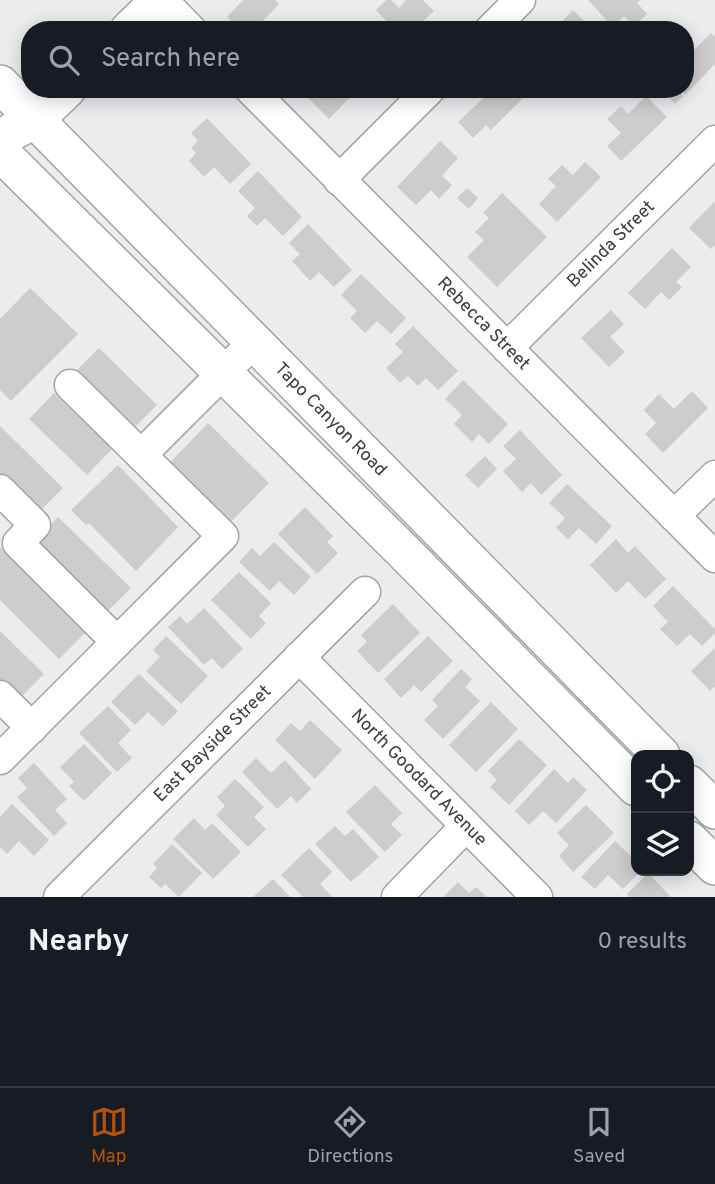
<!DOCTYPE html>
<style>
:root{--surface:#171b24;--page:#20242c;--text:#f1f3f6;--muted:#9ea1a6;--line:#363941;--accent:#b45309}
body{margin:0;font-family:Overpass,sans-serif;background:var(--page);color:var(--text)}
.controls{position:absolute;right:21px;bottom:21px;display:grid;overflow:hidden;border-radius:14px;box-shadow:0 4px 18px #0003}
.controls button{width:63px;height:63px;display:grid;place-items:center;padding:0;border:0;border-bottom:2px solid var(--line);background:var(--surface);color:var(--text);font:35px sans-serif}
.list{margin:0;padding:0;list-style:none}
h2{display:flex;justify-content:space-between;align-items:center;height:91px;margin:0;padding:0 28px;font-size:30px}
h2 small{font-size:23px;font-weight:400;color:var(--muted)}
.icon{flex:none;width:38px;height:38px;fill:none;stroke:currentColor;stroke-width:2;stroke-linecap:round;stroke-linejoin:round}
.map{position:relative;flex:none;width:715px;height:897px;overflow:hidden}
.search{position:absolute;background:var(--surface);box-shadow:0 4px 18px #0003;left:21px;right:21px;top:21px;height:77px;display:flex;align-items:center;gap:18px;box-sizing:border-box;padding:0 24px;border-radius:28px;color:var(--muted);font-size:26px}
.sheet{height:189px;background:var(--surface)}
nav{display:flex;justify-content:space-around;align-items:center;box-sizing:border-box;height:98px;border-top:2px solid var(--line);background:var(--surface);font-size:19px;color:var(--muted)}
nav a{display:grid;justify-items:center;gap:4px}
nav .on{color:var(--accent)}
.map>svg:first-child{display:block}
.building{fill:#cecccd}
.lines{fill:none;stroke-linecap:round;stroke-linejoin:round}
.minor-casing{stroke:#a2a4a6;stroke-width:33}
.major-casing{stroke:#a2a4a6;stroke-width:40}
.minor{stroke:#fff;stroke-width:30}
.major{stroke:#fff;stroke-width:37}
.labels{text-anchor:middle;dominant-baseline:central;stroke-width:7;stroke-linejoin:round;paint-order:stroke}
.street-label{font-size:18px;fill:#3a3b3c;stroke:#f8f9fb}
</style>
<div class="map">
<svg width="715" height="897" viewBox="0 0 715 897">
<rect width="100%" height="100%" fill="#eaecee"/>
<path class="building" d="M243,0h32l4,4 -25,26h-13l-14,-13z
M386,0h5l8,8 7,-8h17l11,11 -20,19h-37l9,-9 -10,-11z
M588,0h52l-3,3 10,11 -13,12 -10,-10 -11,11z
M573,10l20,20h-39z
M711,33l4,4v27l-30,31 -5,-6h5v-45l8,7z
M303,89h55l-29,30 -28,-28z
M493,89h20l9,10 -31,31 -5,-5 -13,13 -15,-16z
M661,89h16l6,7 -8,8z
M646,96l21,21 -46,44 -14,-15 14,-13 -14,-14 14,-13 7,8z
M207,118l44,46 -21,20 -16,-17 -10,10 -15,-16 7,-8 -5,-5 7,-7 -7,-8z
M440,141l18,17 -16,18 10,9 -13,14 -8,-9 -15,15 -19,-18z
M585,162l16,15 -44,45 -18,-18 17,-18 -8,-7 14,-14 11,10z
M258,171l44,46 -19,19 -18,-18 -8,8 -10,-10 8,-8 -17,-17z
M467,188l11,10 -9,11 -12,-11z
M502,193l45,44 -50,50 -30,-30 17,-17 -9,-8 14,-14 -6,-5z
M715,201v44l-4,4 -22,-21z
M308,224l44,46 -18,17 -15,-15 -9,9 -18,-20 8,-7 -11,-11z
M672,248l19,19 -15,15 6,5 -13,13 -8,-8 -16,17 -17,-16z
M361,274l45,44 -15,16 -14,-13 -12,12 -15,-15 7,-7 -16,-16z
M30,288l48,46 -67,67 -11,-11v-71z
M611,310l13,14 -14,13 15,15 -16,15 -28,-29z
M413,326l45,45 -20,19 -12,-12 -8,8 -10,-10 -8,7 -14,-15 17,-16 -8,-8z
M99,348l58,57 -29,29 -57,-58z
M463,380l45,44 -19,20 -10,-10 -7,8 -18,-18 8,-9 -17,-16z
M692,391l16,17 -45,45 -18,-19 11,-11 -12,-13 15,-16 15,15z
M54,393l58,56 -25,26 -58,-56z
M208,423l61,60 -45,46 -61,-59z
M0,426l63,62 -26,26 -37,-37z
M520,430l42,45 -21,20 -10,-12 -9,9 -19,-21 13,-12 -13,-13z
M485,456l12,13 -19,19 -13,-13z
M118,465l60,62 -42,44 -47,-48 -3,2 -15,-15z
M567,484l45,42 -16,18 -17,-16 -11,11 -12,-11 9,-10 -16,-15z
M305,507l28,29 -6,6 11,11 -21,21 -39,-40z
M58,517l73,71 -28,28 -72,-71z
M616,539l12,14 7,-7 31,33 -21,20 -17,-18 -12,12 -26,-28z
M274,542l37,35 -17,18 -15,-14 -9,10 -31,-29 13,-14 8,8z
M0,547l85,86 -26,26 -59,-59z
M239,572l32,31 -12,13 7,7 -15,16 -40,-39z
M673,586l42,43v4l-13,13 -12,-12 -13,12 -17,-17 8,-7 -15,-16z
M393,604l27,29 -42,40 -21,-22 10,-9 -6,-7z
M204,608l39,41 -21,20 -10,-11 -8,7 -36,-38 12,-11 7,8z
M0,631l44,43 -28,28 -16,-16z
M166,636l42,40 -27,28 -35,-33 14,-14 -7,-7z
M428,636l25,25 -32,31 -7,-7 -13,13 -17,-19z
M715,648v38l-5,5 -19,-20z
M461,669l11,10 -7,8 15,14 -37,38 -19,-19 14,-14 -6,-6z
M139,674l39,37 -15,15 -15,-14 -13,13 -24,-23z
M491,702l27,27 -42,43 -27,-27z
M108,706l23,24 -13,13 14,15 -15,14 -38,-39z
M310,720l32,30 -27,29 -40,-39 16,-17 9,8z
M519,739l28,26 -38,40 -19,-18 7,-7 -9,-9z
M84,744l28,29 -28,28 -15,-15 5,-4 -14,-15z
M256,758l15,15 14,-13 26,29 -14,14 -6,-7 -14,13 -35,-37z
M34,763l33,36 -12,11 12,13 -13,13 -37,-39 10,-9 -9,-10z
M554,769l14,14 5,-6 14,13 -31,33 -13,-12 -14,14 -14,-14z
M235,779l29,28 -10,10 12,12 -18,18 -32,-32 9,-9 -8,-9z
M375,785l27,28 -11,11 11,11 -17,17 -39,-40z
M12,804l37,36 -15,16 -15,-15 -12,13 -7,-7v-30z
M586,805l28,28 -41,39 -14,-16 10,-11 -12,-12z
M194,818l11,12 7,-7 29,29 -28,27 -40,-40z
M335,826l10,10 8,-7 26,28 -28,25 -36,-38z
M615,841l21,20v10h5l-18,18 -15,-14 -13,14 -14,-12z
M172,844l30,29 -23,24 -14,-13 -4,4 -12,-11 8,-9 -4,-4z
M309,848l23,24 -12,12 12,13h-29l-22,-22z
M648,873l23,24h-41l-3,-3z
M273,879l17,18h-37z
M458,882l11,11 7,-6 11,10h-44z"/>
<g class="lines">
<g class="minor-casing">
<g id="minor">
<path d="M162,0l29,30"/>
<path d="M490,30l30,-30"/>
<path id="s1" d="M250,89l465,468"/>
<path d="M339,180l91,-91"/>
<path id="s2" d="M507,348l208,-207"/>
<path d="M141,455l113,-113"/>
<path d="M0,490l35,35 -17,18 99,99"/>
<path d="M674,516l41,-40"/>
<path id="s3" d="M299,657l238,240"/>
<path d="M0,696l32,32"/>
<path d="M0,759l223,-223 -153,-151"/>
<path id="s4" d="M59,897l306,-305"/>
<path d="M397,897l69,-71"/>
</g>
</g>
<g class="major-casing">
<g id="major">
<path d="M129,30l31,-30"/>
<path id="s5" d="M0,84l661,671"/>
<path d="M13,131l23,-12 31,-30"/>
<path d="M0,152l403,399 233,236"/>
<path d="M689,784l26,26"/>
<path d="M689,840l26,26"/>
</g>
</g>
<use href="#minor" class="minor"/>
<use href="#major" class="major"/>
</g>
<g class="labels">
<g class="street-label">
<text stroke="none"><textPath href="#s2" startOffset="147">Belinda Street</textPath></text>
<text stroke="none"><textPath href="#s1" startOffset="331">Rebecca Street</textPath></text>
<text stroke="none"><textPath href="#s5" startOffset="471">Tapo Canyon Road</textPath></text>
<text stroke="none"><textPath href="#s4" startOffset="217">East Bayside Street</textPath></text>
<text stroke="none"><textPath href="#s3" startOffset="170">North Goodard Avenue</textPath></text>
</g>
</g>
</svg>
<div class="controls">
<button><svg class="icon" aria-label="locate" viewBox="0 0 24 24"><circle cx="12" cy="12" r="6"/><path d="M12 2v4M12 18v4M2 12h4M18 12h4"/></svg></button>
<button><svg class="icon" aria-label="layers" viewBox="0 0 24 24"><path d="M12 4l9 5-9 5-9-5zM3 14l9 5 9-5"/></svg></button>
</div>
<div class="search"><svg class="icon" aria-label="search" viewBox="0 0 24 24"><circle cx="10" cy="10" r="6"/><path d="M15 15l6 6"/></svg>Search here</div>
</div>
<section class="sheet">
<h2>Nearby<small>0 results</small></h2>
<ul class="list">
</ul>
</section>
<nav>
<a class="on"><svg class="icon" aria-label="map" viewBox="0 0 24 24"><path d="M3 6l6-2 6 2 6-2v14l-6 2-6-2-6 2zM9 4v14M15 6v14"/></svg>Map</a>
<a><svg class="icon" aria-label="directions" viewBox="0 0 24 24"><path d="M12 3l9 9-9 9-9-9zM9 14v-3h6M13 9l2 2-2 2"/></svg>Directions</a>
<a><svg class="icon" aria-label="saved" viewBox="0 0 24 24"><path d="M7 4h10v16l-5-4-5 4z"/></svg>Saved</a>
</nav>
